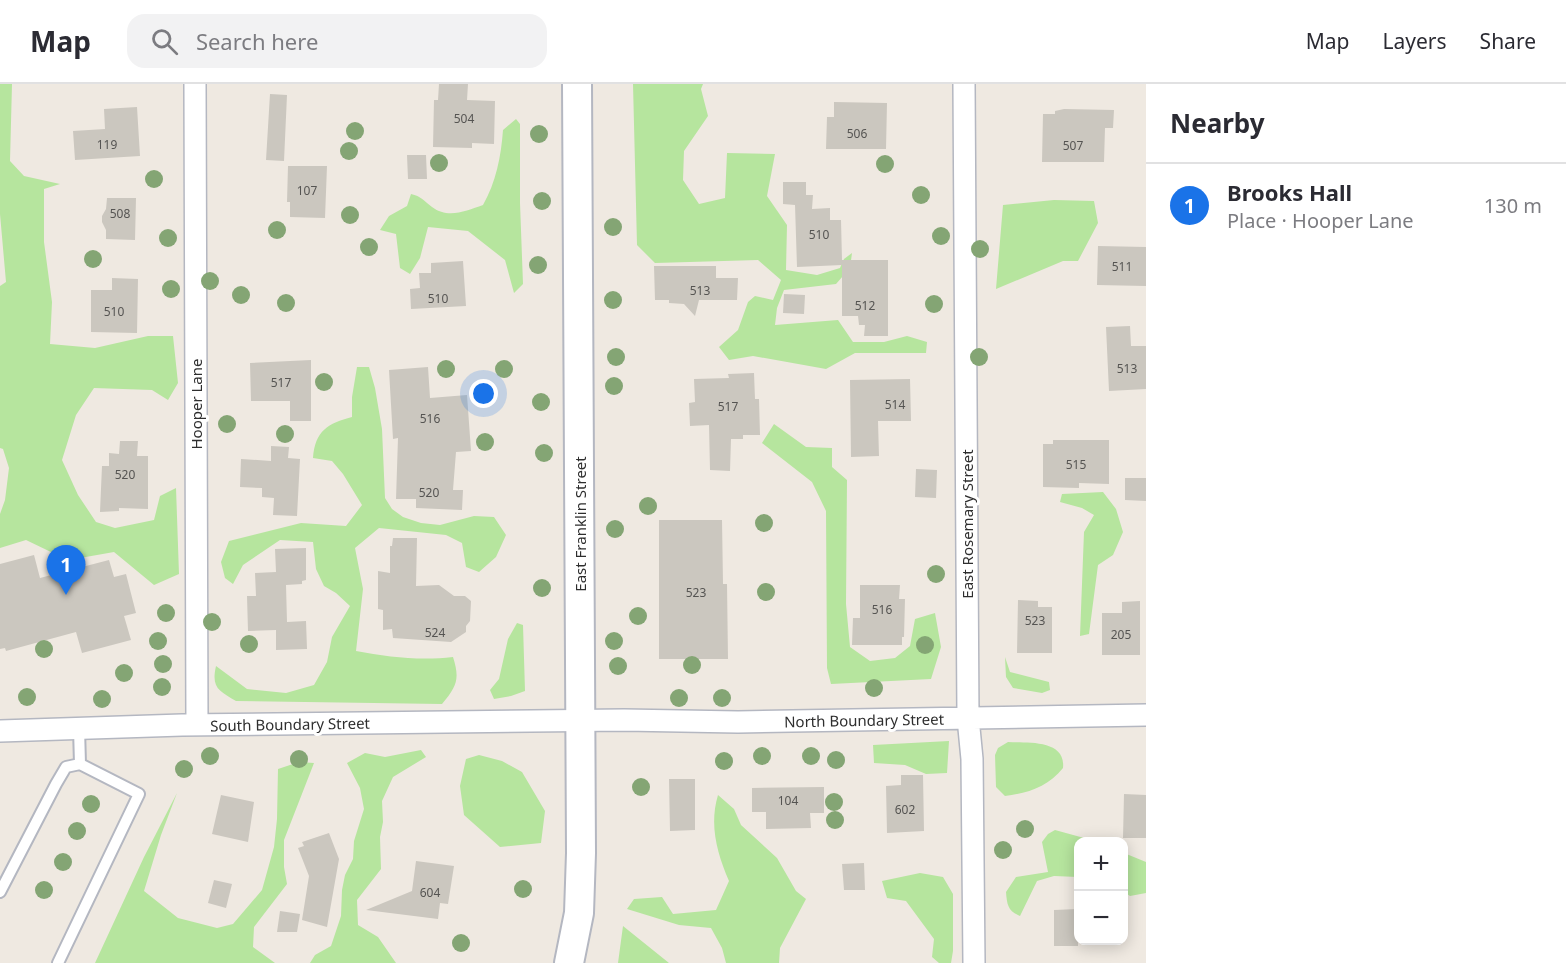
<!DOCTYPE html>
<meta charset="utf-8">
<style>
:root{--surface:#fff;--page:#f2f2f3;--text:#2b2b33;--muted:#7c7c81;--line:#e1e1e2;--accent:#1a73e8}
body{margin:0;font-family:"Noto Sans",sans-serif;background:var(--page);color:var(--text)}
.controls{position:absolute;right:18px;bottom:18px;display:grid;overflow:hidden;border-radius:12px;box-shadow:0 3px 15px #0003}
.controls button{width:54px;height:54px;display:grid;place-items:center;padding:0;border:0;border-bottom:2px solid var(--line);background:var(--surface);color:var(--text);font:30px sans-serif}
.you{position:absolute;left:484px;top:310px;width:21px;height:21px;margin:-15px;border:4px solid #fff;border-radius:50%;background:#1a73e8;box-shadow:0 0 0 9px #1a73e833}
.badge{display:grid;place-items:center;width:39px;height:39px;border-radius:50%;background:var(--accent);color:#fff;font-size:20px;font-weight:700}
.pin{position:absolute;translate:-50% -50px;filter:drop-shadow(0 2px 3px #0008)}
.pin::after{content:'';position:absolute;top:32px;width:21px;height:18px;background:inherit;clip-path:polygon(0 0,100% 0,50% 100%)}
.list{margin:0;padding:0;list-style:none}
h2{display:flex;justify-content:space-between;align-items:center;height:78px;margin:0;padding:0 24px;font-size:26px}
h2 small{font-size:20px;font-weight:400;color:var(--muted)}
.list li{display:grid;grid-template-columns:39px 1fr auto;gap:18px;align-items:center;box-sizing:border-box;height:84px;padding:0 24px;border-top:2px solid var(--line)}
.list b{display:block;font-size:22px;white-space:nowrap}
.list p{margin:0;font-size:20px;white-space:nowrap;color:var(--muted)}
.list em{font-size:20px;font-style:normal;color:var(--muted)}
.icon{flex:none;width:33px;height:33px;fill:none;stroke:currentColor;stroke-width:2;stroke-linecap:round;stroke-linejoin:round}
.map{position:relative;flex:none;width:1146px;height:879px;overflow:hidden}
header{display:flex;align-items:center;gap:36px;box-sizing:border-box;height:84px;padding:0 30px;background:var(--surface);border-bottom:2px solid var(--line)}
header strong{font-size:28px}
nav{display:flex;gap:33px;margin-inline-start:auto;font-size:21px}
.search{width:420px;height:54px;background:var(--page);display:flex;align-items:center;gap:15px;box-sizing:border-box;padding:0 21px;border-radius:18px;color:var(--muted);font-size:22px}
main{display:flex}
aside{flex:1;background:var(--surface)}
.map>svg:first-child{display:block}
.green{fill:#b6e59e}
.building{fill:#cbc7bf}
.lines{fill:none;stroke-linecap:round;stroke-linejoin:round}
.lane-casing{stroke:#b4b7c1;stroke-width:14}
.street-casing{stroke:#b4b7c1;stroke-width:24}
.secondary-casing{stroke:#b4b7c1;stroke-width:32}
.lane{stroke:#fff;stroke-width:10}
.street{stroke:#fff;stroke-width:21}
.secondary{stroke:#fff;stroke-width:28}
.tree{fill:#84a574}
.labels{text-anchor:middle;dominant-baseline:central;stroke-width:6;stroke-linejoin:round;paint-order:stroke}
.number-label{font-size:12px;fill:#555452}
.street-label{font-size:15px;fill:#2e2e2e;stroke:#fff}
</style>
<header>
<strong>Map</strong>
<div class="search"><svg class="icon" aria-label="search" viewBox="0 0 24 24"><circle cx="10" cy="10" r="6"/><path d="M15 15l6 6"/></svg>Search here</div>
<nav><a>Map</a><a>Layers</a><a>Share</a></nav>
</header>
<main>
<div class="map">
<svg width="1146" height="879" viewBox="0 0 1146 879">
<rect width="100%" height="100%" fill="#efe9e1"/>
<path class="green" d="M0,0h12l-2,77 14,15 36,8 -16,5v53l8,60 -2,42 45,4 53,-12h25l5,47 -10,17 -16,-10 -58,-2 -18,27 -14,45 16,35 18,27 19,6 39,-8 6,-24 16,-8 3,86 -25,11 -40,-33 -51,9 -10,-8 -27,-13 -26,8v-34l5,-14 4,-32 -6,-19 -3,-1v-162l6,-4 -6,-68z
M633,0h70l-2,5 7,27 -24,35 -1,29 16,24 26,-6 2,-45 48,1 -8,42 20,29 -1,45 31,5 23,-7 4,-9 8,-6 -2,15 -14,16 -52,6 -7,18 -2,17 63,-5 15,22h31l23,-6 20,6 -1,11h-71l-29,16 -73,-13 -24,4 -10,-13 19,-17 10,-28 7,-6 18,4 8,-20 -23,-20 -103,3 -18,-18z
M516,35l4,5v79l3,81 -9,9 -9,-33 -37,-29 -40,-4 -8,31 -10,16 -10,-6 -4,-34 -16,-4 9,-14 18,-10 4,-12c10,2 13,7 21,13 16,12 34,4 51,-2 13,-23 18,-48 20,-75z
M1054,116l40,1 4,22 -20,38h-15l-67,28 7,-84z
M357,283h12l6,21 7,41 3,69 7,11 11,8 18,6 19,2 34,-9 20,1 12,18 -10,22 -17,15 -13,-5 -4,-24 -16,-8 -67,-7 -24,20 8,41 -7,62c32,6 64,10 97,6 7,22 4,29 -11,47l-206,-3c-17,-10 -25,-13 -20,-35l31,23 39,4 28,-8 13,-23 5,-25 18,-31 -14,-13 -12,-7 -8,-17 -3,-27 -33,-2 -37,25 -10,19 -8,-6 -4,-16 8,-21 72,-18 45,3 16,-21 -19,-31 -11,-13 -19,-3c2,-27 15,-35 39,-41v-20z
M774,340l32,23 26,1v19l15,13 -1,124 4,43 20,14 25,-3 15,-12 5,-27 20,-6 6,34 -10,32 -100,5 -4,-16 -1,-157 -14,-29 -50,-39z
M1103,408l13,17 7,23 -10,23 -15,10 -9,69 -9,2 4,-104 10,-17 -12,-7 -22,-6 2,-8z
M517,539l6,2 2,66 -14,5 -17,3 -4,-9 9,-11 9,-40z
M1005,573l5,15 39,10 1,8 -8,3 -29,-5 -7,-11z
M949,657l-2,32 -21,1 -21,-9 -31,-2 -1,-18z
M1008,658c19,1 58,-3 55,26 -15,19 -35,25 -58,28l-9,-9 -1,-32 3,-7z
M421,666l5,7 -33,20 -11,24 1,21 -3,15 1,32 -24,31 1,25 20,12 18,26h-86l5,-8 16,-9 10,-30 1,-26 3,-15 8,-16 1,-18 10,-32 -4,-21 -13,-25 18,-10 20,4z
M479,671l23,6 20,11 23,39 -4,32 -41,4 -36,-32 -4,-29 6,-27z
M299,678l15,1 -30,77v27l3,17 -33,43 -1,20 22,16h-180l49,-106 33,-64 -16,42 -17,56 34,27 39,10 16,-4 29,-34 12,-43 3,-28 1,-50z
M718,711l16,14 7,16 36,33 19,33 10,8 -26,49 -1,15h-53l-4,-15 -11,-20 -32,-3 -52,-16 7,-10 28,-2 11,17 43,-4 13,-29c-12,-28 -20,-56 -11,-86z
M1055,746l40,11 -17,1v35l-24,-1 -17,5 -17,35c-12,-5 -13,-11 -14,-24l10,-15 32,-5 -6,-30 6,-8z
M1124,769l22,9v31l-16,3 -6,-4z
M920,789l23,4 10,17v57l-2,12h-12l-7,-6 2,-18 -28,-38 -19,-3 -5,-17z
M623,842l46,37h-51z"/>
<path class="building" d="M439,0h29l-1,16 28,1 -1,43 -22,-1v5l-39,-1 1,-47h4z
M270,10l17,1 -3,66 -18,-1z
M834,18l53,1 -1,46h-60l1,-32h7z
M137,23l3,49 -65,4 -2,-29 32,-2 -1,-20z
M1064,25l50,1 -1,18h-8l-1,34h-62l1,-48h12v-3z
M407,71h19l1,24h-19z
M288,82h39l-2,52 -35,-1v-15h-3z
M783,98h23v13h7l-1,14 18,-1v12h11l1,40h46v76h-24l1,-11h-6l-1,-9h-16v-51l-45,2 -2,-62 -12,-1z
M107,114h29l-1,42 -29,-1v-9l-4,-8v-6l4,-7z
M1098,162l48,1v39l-49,-1z
M463,177l3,45 -55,3 -1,-20 10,-1 -1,-15h12v-10z
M654,182h62v12h22l-1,22h-38l-4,16 -11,-12 -15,-1v-3h-14z
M112,194l26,1 -1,54 -46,-1v-42h21z
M784,210l21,1 -1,19 -21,-1z
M1130,242l1,20h15v43l-37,2 -3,-64z
M311,276v61h-21v-20h-39l-1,-38z
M428,283l2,31 37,-3 4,56 -15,1 -3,38h10l-1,20 -46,-2v-9h-20l2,-61 -5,1 -4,-69z
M754,289l1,26h4l1,36h-17v4h-12l-1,32 -20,-1 -1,-45 -19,1 -1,-23 6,-1 -1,-23 35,-1 -1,-4z
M910,295l1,42h-33l1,35 -28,1 -1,-77z
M1053,356h56v44l-30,-1v5l-36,-1v-43h10z
M120,357h18l-1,15h11v53l-29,-1v3l-19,1 2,-46h7v-13l10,1z
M271,362l18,1 -1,11 12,1 -3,57 -24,-1 1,-17 -12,-1v-9l-22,-1 1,-28 30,2z
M916,385l21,1 -1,28 -21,-1z
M1125,394h21v23l-21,-1z
M659,436h63l1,64h4l1,75h-69z
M393,454h24l-1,48 23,-1 15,11h11l6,5 -1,20 -4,5v6l-15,10 -58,-4 -1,-9 -9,1v-20l-5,-1v-38l12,2v-27h2z
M306,464v32l-4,1v3l-16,1 1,37 19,-1 1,28 -31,1v-20l-28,1 -1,-35h9l-1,-23 21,-1 -1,-23z
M34,471l6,23 69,-18 5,17 12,-3 10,39 -12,3 7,24 -49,13 -6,-21 -70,19 -1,-3 -5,1v-85z
M860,501h40l-1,14h6l-1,38h-2v8h-50l1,-27h7z
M1018,516l20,1v6h14v46h-35z
M1140,517v54h-38v-42h20v-11z
M901,691h22l1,56 -37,2 -1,-47 15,-1z
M669,695h26v51l-25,1z
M824,703v26h-14l1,15 -45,1v-17h-14v-24z
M1124,710l22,1v43h-23z
M221,711l33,7 -6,40 -36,-8z
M329,749l10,26 -12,68 -25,-7 7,-44 -11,-28 6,-2 -2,-4z
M416,777l38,5 -6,38 -8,-1 -2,16 -72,-9 46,-19z
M864,779l1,27h-21l-2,-26z
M214,796l18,4 -6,24 -18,-5z
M1078,825v37h-24v-36z
M280,827l20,3 -3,18h-20z"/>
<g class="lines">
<g class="lane-casing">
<path id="lane" d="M0,808l56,-108 10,-17 14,-3
M58,879l81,-169 -59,-30 -1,-36"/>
</g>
<g class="street-casing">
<path id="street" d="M195,0l2,641
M964,0l4,634 4,41 2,204
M0,647l182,-6 442,-5 114,2 408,-7"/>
</g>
<g class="secondary-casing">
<path id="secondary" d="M569,879l10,-50 2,-60 -4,-769"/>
</g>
<use href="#lane" class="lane"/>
<use href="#street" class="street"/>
<use href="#secondary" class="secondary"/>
</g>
<g class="tree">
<circle cx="355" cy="47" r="9"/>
<circle cx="539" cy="50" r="9"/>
<circle cx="349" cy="67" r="9"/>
<circle cx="439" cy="79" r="9"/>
<circle cx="885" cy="80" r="9"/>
<circle cx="154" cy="95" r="9"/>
<circle cx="921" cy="111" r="9"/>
<circle cx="542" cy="117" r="9"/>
<circle cx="350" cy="131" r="9"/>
<circle cx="613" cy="143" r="9"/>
<circle cx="277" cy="146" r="9"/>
<circle cx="941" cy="152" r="9"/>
<circle cx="168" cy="154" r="9"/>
<circle cx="369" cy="163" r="9"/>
<circle cx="980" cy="165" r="9"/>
<circle cx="93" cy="175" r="9"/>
<circle cx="538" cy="181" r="9"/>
<circle cx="210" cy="197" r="9"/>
<circle cx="171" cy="205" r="9"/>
<circle cx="241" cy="211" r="9"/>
<circle cx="613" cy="216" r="9"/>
<circle cx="286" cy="219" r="9"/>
<circle cx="934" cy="220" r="9"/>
<circle cx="616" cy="273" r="9"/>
<circle cx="979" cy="273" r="9"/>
<circle cx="446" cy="285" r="9"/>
<circle cx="504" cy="285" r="9"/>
<circle cx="324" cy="298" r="9"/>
<circle cx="614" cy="302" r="9"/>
<circle cx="541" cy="318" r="9"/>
<circle cx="227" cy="340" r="9"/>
<circle cx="285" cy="350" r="9"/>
<circle cx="485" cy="358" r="9"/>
<circle cx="544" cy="369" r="9"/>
<circle cx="648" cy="422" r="9"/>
<circle cx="764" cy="439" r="9"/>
<circle cx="615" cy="445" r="9"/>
<circle cx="936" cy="490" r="9"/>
<circle cx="542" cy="504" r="9"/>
<circle cx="766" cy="508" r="9"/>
<circle cx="166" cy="529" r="9"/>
<circle cx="638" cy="532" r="9"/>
<circle cx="212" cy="538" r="9"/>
<circle cx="158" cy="557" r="9"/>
<circle cx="614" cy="557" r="9"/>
<circle cx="249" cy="560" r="9"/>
<circle cx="925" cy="561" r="9"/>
<circle cx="44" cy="565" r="9"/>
<circle cx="163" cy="580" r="9"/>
<circle cx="692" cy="581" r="9"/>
<circle cx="618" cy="582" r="9"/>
<circle cx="124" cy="589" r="9"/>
<circle cx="162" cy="603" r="9"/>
<circle cx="874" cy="604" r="9"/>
<circle cx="27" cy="613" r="9"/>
<circle cx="679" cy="614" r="9"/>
<circle cx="722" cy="614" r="9"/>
<circle cx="102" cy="615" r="9"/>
<circle cx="210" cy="672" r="9"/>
<circle cx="762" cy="672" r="9"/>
<circle cx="811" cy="672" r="9"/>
<circle cx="299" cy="675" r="9"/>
<circle cx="836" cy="676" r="9"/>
<circle cx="724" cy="677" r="9"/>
<circle cx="184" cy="685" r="9"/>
<circle cx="641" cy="703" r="9"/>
<circle cx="834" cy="718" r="9"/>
<circle cx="91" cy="720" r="9"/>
<circle cx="835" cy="736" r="9"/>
<circle cx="1025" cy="745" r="9"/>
<circle cx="77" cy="747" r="9"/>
<circle cx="1003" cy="766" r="9"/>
<circle cx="63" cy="778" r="9"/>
<circle cx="523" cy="805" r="9"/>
<circle cx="44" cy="806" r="9"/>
<circle cx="461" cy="859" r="9"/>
</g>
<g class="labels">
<g class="number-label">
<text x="464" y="34">504</text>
<text x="857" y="49">506</text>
<text x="107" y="60">119</text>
<text x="1073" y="61">507</text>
<text x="307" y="106">107</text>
<text x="120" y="129">508</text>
<text x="819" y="150">510</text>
<text x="1122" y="182">511</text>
<text x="700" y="206">513</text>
<text x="438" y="214">510</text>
<text x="865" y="221">512</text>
<text x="114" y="227">510</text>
<text x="1127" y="284">513</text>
<text x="281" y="298">517</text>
<text x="895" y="320">514</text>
<text x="728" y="322">517</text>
<text x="430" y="334">516</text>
<text x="1076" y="380">515</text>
<text x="125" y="390">520</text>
<text x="429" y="408">520</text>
<text x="696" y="508">523</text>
<text x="882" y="525">516</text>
<text x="1035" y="536">523</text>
<text x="435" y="548">524</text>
<text x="1121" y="550">205</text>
<text x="788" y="716">104</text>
<text x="905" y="725">602</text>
<text x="430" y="808">604</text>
</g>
<g class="street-label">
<text transform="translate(196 320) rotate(-90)">Hooper Lane</text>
<text transform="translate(580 440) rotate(-90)">East Franklin Street</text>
<text transform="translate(967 440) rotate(-90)">East Rosemary Street</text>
<text transform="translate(864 636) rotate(-1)">North Boundary Street</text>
<text transform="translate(290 640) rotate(-1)">South Boundary Street</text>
</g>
</g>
</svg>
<div class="controls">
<button>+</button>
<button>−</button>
</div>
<div class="you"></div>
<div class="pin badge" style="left:66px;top:511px">1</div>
</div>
<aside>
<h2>Nearby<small></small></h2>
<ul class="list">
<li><span class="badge">1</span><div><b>Brooks Hall</b><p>Place · Hooper Lane</p></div><em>130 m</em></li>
</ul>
</aside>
</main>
